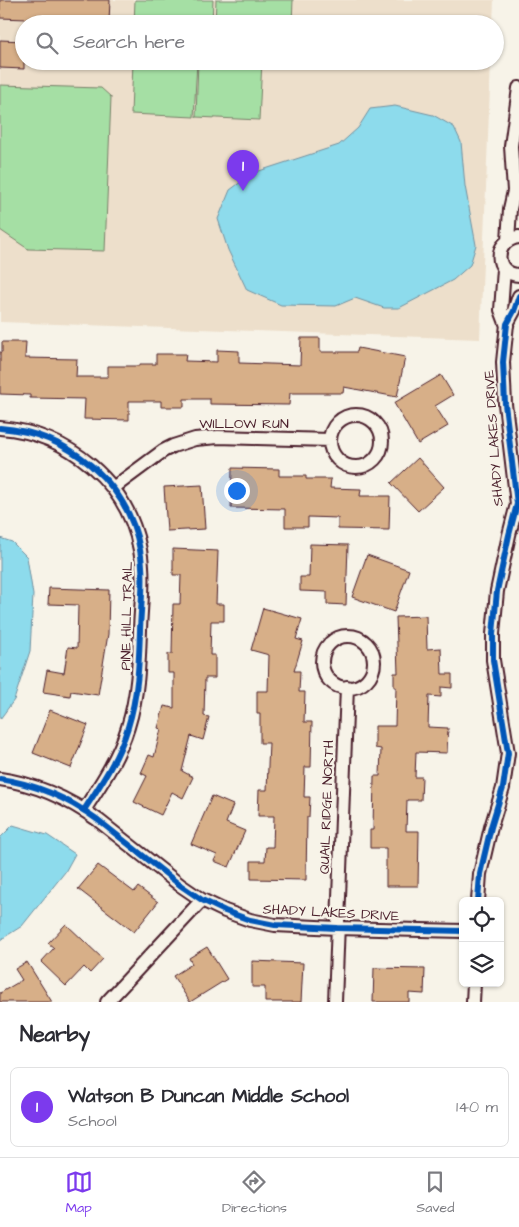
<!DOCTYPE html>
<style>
:root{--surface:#fff;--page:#f2f2f3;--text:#2b2b33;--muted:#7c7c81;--line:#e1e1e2;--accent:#7c3aed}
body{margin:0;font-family:"Architects Daughter",sans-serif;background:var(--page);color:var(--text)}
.controls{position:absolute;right:15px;bottom:15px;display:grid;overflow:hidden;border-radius:8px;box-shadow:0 1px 4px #0004}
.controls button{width:45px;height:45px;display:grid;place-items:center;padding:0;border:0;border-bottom:1px solid var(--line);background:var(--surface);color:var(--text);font:25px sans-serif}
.you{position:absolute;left:236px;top:490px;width:18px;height:18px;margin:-12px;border:4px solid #fff;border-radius:50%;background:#1a73e8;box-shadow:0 0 0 8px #1a73e833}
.badge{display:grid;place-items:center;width:32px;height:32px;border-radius:50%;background:var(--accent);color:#fff;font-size:16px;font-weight:700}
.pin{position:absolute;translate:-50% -41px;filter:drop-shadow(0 1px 2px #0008)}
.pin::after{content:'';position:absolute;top:26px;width:18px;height:15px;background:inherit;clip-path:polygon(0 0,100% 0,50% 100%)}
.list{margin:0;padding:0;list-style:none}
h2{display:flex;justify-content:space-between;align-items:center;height:65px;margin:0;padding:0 20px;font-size:21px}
h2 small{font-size:16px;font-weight:400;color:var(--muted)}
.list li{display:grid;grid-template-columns:32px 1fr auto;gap:15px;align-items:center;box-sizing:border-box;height:80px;margin:0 10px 10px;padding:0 10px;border:1px solid var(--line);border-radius:8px}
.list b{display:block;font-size:19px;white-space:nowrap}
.list p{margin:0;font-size:16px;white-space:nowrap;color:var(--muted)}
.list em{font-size:16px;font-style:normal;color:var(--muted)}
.icon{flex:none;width:28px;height:28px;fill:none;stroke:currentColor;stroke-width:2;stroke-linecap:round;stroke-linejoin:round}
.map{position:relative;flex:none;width:519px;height:1002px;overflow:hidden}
.search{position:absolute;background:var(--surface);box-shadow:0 1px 4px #0004;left:15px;right:15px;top:15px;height:55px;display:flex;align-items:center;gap:12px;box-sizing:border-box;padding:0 18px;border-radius:28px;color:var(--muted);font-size:19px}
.sheet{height:155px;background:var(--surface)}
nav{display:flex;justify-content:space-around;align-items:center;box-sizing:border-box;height:70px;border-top:1px solid var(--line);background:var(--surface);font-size:14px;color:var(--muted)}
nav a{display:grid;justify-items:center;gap:2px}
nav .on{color:var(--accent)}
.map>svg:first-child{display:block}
.built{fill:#eddfcb}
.green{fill:#a5dfa4;stroke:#787f68}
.water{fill:#8ddbec;stroke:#72909f}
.building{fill:#d7af88;stroke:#4a1f2b}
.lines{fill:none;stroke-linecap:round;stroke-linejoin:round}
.minor-casing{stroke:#4a1f2b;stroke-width:16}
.minor{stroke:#f7f3e8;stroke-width:12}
.cycleway-casing{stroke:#f7f3e8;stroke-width:9}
.cycleway{stroke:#0057b8;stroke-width:6}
.labels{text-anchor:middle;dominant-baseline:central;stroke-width:4.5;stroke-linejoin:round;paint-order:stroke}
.street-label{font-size:14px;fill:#4a1f2b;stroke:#f7f3e8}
</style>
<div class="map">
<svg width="519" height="1002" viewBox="0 0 519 1002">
<rect width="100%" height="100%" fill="#f7f3e8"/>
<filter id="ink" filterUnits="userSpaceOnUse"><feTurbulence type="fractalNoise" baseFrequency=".02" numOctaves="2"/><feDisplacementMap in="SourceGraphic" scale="10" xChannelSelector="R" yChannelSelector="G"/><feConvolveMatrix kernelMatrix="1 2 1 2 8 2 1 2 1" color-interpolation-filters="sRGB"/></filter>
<g filter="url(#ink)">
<path class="built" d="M0,0h494l-1,24h-469v37h467l-11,278 -480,-17z"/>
<path class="green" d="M135,0h78l-1,24h-78z
M216,0h77l-1,24h-77z
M133,61h64l-3,56 -63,-3z
M198,61h64l-3,59 -63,-3z
M0,85l101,3 10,9 -6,154 -77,-2 -28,-19z"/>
<path class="water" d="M395,106l38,9 21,12 7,15 4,44 11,59 -6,20 -17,15 -54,28h-15l-29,-10 -19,8 -55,-1 -34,-15 -19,-40 -10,-31 12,-29 23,-17 86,-28 19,-17 12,-19z
M0,538l12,4 15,15 6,38 -3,56 -16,49 -14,19z
M13,825l34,10 28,19 -10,18 -43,54 -22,14v-102z"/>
<path class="building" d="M0,0h110l-1,22 -109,-4z
M0,40l24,1v28l-24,-1z
M301,338h19v14h37l1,-4 47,9 -8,40 -53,-10 -1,6h-53l-1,12 -79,-1v-5h-26v8h-23v-6h-32v19l-45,-1 1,-20 -55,-1v-3l-30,-1v-42h2v-10h24l-1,16 52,1 -1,18h32v-11h32v-2h16v-10h30l-1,7 32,1v-12l22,1v12l61,2z
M441,375l12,20 -18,11 13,20 -30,18 -24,-41z
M418,458l26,29 -26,24 -27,-28z
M232,468l47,1v7h27v3h25l-1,9 31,1 -1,7h30l-1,34 -51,-1v-11l-30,-1v10h-23v-18l-54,-1z
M202,485l3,44 -38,2 -3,-44z
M310,544l38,1 -2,60 -19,-1v-12l-27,-1v-14h9z
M173,549l45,2 -2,53h8v17h-13l-1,34h5v23h-10l-1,38 5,1 -6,23 -12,-4 -9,35 11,6 -10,21 -11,-6 -11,23 -27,-13 13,-26 -6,-3 8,-18 5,2 7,-28 -3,-1 6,-22 10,2v-35h-6v-19h4l1,-50h7l1,-29h-8z
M367,555l42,15 -15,42 -42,-15z
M49,588l60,2 -1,44 -10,61 -27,-4 -1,5 -27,-4 4,-22 17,3 4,-26 9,1 1,-43 -30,-1z
M263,608l39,11 -6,20 7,2 -9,30h6l-1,21h6l-1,30h8l-1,45h-6l-1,30h6l-1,20h-2l-1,63 -55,-1v-18h14l1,-14h7l1,-31h-16l1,-26h8l2,-47h-9v-29h-3v-23h11l1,-36 -18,-5z
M426,616l1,33 14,-1 1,26h10v14l-11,-1v10l-12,-1 -1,31 20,1 -1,25 -31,-1 -1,25h7l-1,23h-14l-1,31h13l-1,55h-32v-38h-16v-18h3l1,-54h6l1,-27 -6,-1v-22h20l1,-39h-2v-14h4l-2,-56z
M50,710l38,15 -17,43 -38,-15z
M212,796l21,9 -7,18 19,8 -16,36 -15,-6 3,-6 -26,-11z
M98,865l36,27 4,-5 20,15 -24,30 -56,-43z
M66,924l37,35 -13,14 -6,-6 -18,19 -25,-24 13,-14 -6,-5z
M207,947l20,32 -37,23 -17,-26 19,-12 -3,-6z
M252,961l51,2 -2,39h-36v-15h-13z
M27,962l25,40h-52v-9l22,-13 -7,-11z
M374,968l51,1 -1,25 -15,-1v9h-36z"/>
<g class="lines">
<g class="minor-casing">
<path id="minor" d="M519,237c-26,3 -26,37 0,38
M508,241l2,-32 4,-18 -3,-45 8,-58
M504,269l-3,41 6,16
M330 441a26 26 0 1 1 52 0a26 26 0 1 1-52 0Z
M0,428c68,5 128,54 140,122 5,26 1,53 0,80 -1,33 -2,65 -12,97 -9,30 -27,57 -44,83
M113,488l50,-37 10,-5 22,-7 23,-2 112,3
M322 662a26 26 0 1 1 52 0a26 26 0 1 1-52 0Z
M0,779c36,5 69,20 98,41l82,65 22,15 23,11 25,9 25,5 62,3 126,3
M478,901l2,-27 11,-47 12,-39 5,-35 -15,-93v-26l4,-43 12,-56 8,-31 -12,-100 -2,-42 4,-38 7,-13 5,-15
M107,1002l95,-102
M335,1002l12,-315
M473,1002l1,-19"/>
</g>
<use href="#minor" class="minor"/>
<g class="cycleway-casing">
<path id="cycleway" d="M0,428c68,5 128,54 140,122 5,26 1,53 0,80 -1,33 -2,65 -12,97 -9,30 -27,57 -44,83
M0,779c36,5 69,20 98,41l82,65 22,15 23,11 25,9 25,5 62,3 126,3
M478,901l2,-27 11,-47 12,-39 5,-35 -15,-93v-26l4,-43 12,-56 8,-31 -12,-100 -2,-42 4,-38 7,-13 5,-15"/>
</g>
<use href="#cycleway" class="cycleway"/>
</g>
</g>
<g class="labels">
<g class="street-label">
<text x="244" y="424">WILLOW RUN</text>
<text transform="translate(494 438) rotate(-94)">SHADY LAKES DRIVE</text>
<text transform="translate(127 616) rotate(-89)">PINE HILL TRAIL</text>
<text transform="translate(327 807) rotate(-88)">QUAIL RIDGE NORTH</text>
<text transform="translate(331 913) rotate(3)">SHADY LAKES DRIVE</text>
</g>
</g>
</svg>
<div class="controls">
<button><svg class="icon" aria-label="locate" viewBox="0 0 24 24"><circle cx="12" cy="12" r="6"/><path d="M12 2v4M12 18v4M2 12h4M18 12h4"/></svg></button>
<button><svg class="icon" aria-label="layers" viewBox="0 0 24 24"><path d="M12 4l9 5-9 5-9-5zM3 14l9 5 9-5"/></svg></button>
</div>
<div class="you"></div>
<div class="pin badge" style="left:243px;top:191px">1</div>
<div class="search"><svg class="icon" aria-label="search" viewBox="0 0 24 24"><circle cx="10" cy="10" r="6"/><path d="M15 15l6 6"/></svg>Search here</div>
</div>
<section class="sheet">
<h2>Nearby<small></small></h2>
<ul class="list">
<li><span class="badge">1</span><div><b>Watson B Duncan Middle School</b><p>School</p></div><em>140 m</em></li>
</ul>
</section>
<nav>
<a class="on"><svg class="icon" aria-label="map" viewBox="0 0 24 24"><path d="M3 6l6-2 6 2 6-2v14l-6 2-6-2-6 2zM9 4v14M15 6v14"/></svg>Map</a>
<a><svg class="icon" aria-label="directions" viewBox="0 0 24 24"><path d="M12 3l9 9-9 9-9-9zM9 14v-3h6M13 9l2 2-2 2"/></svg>Directions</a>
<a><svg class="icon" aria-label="saved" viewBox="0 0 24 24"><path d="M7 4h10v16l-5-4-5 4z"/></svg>Saved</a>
</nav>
